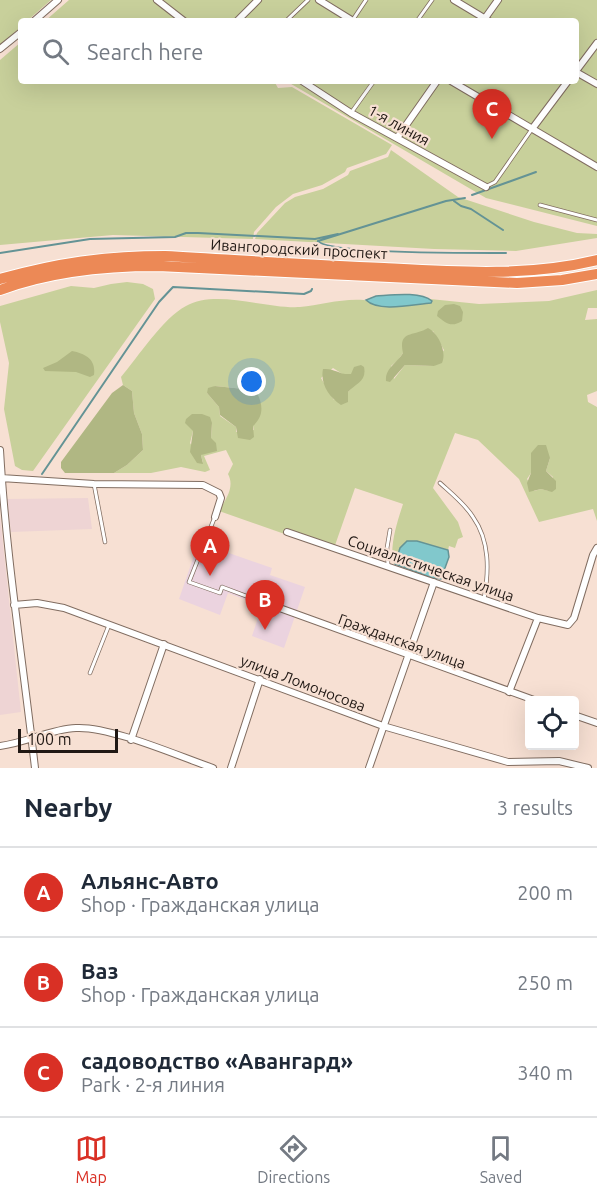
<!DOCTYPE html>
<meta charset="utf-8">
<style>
:root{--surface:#fff;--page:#f2f2f3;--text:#1f2937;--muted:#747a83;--line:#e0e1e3;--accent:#d93025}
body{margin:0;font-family:Ubuntu,sans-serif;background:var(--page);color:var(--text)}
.controls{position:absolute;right:18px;bottom:18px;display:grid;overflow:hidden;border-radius:6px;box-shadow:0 6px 24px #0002}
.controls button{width:54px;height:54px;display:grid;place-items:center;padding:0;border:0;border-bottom:2px solid var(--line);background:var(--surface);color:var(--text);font:30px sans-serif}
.scale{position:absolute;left:18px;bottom:15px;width:100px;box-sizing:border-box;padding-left:6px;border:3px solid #201814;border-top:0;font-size:16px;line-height:21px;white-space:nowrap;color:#201814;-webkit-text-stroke:4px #f7e0d3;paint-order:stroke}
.you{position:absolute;left:252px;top:382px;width:21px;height:21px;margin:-15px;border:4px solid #fff;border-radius:50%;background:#1a73e8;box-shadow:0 0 0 9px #1a73e833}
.badge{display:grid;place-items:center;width:39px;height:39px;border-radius:50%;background:var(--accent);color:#fff;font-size:20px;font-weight:700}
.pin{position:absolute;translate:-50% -50px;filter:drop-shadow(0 2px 3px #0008)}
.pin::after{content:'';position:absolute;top:32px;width:21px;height:18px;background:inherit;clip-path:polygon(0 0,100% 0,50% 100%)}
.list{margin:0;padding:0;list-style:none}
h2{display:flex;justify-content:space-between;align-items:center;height:78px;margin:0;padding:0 24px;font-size:26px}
h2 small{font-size:20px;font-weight:400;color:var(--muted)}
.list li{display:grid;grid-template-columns:39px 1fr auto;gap:18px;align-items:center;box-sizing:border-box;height:90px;padding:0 24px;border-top:2px solid var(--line)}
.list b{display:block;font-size:22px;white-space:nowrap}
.list p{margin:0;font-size:20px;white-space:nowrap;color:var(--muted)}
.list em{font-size:20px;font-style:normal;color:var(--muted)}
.icon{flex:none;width:33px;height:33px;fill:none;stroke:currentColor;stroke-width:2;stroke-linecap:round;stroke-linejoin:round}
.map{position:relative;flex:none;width:597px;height:768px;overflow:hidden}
.search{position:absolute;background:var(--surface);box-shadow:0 6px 24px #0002;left:18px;right:18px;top:18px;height:66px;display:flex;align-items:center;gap:15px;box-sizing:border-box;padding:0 21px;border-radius:6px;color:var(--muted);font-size:22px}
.sheet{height:348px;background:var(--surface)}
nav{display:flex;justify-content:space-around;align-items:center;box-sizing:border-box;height:84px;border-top:2px solid var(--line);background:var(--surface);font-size:16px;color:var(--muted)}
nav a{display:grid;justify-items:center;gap:3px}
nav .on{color:var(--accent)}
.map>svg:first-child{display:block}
.commercial{fill:#ebd3df}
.industrial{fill:#eed4d4}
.green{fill:#c8d09b;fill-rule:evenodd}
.forest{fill:#b0b783}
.water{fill:#81c8cc;stroke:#649395;stroke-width:1.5}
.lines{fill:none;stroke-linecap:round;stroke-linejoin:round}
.stream{stroke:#649395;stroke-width:2}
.lane-casing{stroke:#816d61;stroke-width:4.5}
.street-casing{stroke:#816d61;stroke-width:8}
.highway-casing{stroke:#fff;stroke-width:12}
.lane{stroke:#fff;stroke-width:3}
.street{stroke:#fff;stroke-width:6}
.highway{stroke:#ec8956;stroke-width:10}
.labels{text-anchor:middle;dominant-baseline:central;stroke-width:4.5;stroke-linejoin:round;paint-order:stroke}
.street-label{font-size:15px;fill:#201814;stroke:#f7e0d3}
</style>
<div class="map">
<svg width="597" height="768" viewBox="0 0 597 768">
<rect width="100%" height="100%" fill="#f7e0d3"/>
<path class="commercial" d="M198,544l8,1 66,23 -2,7 35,12 -21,61 -32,-12 10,-30 -34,-13 -8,22 -41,-16z"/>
<path class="industrial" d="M88,498l4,31 -81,3 -4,-33z
M0,516l21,196 -21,3z"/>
<path class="green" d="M0,0h51l-24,21h-6v6l-21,18z
M69,0h528v226l-111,-28 -200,-117h290v-60h-531z
M21,42v39h253l4,7 14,-1 100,58 -6,9 -39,14 -2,4 -23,13 -29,9 -17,13 -22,25 -1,7 -140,-4 -113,10v-185z
M391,150l67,47 76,25 43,11 20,1v4l-81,13 -82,-2 -179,-10 2,-6 28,-30 10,-6 28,-8 25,-14 2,-4 38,-14z
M127,282l16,2 10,5 2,10 -122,172 -11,-1 -7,-4 -11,-57 5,-46 -9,-41v-16l71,-20 23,2 17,-4z
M597,290v18h-9l-3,12 12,-1v72l-10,4 1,7 9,5v114l-4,-12 -54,13 -20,-43 -41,-39 -23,-7 -22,55 25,34 5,15 -5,2 -3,9 -6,-2 -1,4 -31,-9 -21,16 -1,7 -2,-1c-3,-20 4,-40 10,-59l-48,-16 -22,63 -114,-40c7,-12 16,-24 9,-37l5,-10 -7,-14 -22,6 6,14 -5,2 -24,-5 -30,6h-37l13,-8 16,-15 -1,-16 -8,-21 -2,-22 -9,-6 -2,-8c17,-20 42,-59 65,-71 30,-17 80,3 114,1 20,-2 43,-9 64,-7 5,1 12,5 21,6 16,1 30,-2 46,-3l-1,-4 49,5 70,-3zM433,331l11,19 -10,16 -29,-1 -11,14 -3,-13 7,-6 5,-7zM333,368l11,7 7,-1 2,12 -5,6 -14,8 -13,-22zM215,386l29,3 10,41 -18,2v-5l-16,-11 -1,-9 -12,-14zM212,423l-1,15 -10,17 2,8 -13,-20 3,-12zM550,458l-4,13 7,6 -4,14 -8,-2 -7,2 -7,-12 4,-6z"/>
<path class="forest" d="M454,304l6,2 3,6 -1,9c-11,7 -16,2 -25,-5l1,-5 7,-6z
M428,328c11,6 19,24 14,35l-8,3 -29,-1 -15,17 -4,-1c-1,-13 11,-18 17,-28 -5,-23 10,-16 25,-25z
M72,351c14,3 24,8 22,24l-4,2 -14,-5 -31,-1 -2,-3 14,-6z
M361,365l3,2c3,14 -8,16 -16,25v10l-7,3c-12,-8 -21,-21 -18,-36 12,-1 16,6 28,5l3,-7z
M123,385l9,6 2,22 8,21 1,16 -16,15 -13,8h-49l-4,-5v-6l51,-69z
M215,386l29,3 13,4c6,12 7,23 -4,33l1,11 -4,3 -12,-2 -2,-11 -16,-12 -1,-8 -12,-14 1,-5z
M192,414h10l8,3 2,6 -1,15 5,5 1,8 -16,4 2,9 -6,-1 -7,-11 3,-21 -8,-8 1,-4z
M538,445h8l4,13 -4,13 10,10v8l-4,3 -11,-3 -12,3 -2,-9 4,-10v-20z"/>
<path class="water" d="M376,296c16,-1 44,-5 56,5l-1,2c-16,1 -52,10 -65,-3z
M407,541h10l31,9 1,7 -8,22 -9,-1 -37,-14 5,-16z"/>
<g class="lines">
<path class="stream" d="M472,195l64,-23
M454,201l7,5 10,3 32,21
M318,241c10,13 162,12 188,12
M318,241l128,-40 19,-3
M316,248l2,-7
M0,253l90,-14 85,-2 11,-4h12l117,6 23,-5
M42,474l117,-172 14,-15 131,7 7,-3 1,-2"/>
<g class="lane-casing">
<path id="lane" d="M286,21l22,-21
M352,21l14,-21
M417,21l15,-21
M351,113l23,-32
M487,186l8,-4 37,-53
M540,205l57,15
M440,483c11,10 25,21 33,34 17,24 16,54 11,82
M94,484l11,58
M214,519l-25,63 31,11 2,-6 40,15
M388,565l-1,-17 3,-18
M90,673l19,-48"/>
</g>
<g class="street-casing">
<path id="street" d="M157,0l27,21
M319,0l34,21
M454,0l35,21
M34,21l24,-21
M237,21l21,-21
M483,21l15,-21
M0,49l21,-17
M576,71l21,-28
M576,72l21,12
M302,81l49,32 135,74
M451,81l146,86
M532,129l36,-48
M397,138l40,-57
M0,450c6,106 23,212 35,318
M1,478l93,6 109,1 16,8 2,5 -6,19
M287,532l251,86 30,7 6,-7 19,-63 4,-7
M263,602l271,98
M14,605l23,-2 27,5 319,118 125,36 51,-1 29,7
M509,692l29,-74
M574,715l23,8
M131,740l33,-96
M0,746c26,-3 50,-17 76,-18 34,-2 102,28 137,40
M231,768l29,-89
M369,768l65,-186"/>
</g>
<g class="highway-casing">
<path id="highway" d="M0,279c58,-16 105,-23 165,-23 73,4 146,9 219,12 72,4 143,9 213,-8
M0,290c51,-19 104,-24 158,-24l359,17 45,-3 35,-6"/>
</g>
<use href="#lane" class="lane"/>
<use href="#street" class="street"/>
<use href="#highway" class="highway"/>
</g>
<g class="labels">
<g class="street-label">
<text transform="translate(399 125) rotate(29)">1-я линия</text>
<text transform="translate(299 249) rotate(3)">Ивангородский проспект</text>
<text transform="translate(431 568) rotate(19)">Социалистическая улица</text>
<text transform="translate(402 641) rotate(20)">Гражданская улица</text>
<text transform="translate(303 683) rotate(21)">улица Ломоносова</text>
</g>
</g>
</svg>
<div class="controls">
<button><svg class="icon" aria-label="locate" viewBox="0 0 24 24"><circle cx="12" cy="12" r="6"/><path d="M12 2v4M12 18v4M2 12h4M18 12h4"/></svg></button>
</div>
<div class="scale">100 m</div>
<div class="you"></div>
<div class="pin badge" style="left:210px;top:576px">A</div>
<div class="pin badge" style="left:265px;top:630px">B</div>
<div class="pin badge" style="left:492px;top:139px">C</div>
<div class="search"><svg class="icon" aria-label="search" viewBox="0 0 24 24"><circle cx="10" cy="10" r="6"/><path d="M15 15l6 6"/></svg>Search here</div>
</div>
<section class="sheet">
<h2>Nearby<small>3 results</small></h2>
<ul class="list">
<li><span class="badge">A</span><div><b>Альянс-Авто</b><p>Shop · Гражданская улица</p></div><em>200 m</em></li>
<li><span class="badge">B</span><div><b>Ваз</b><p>Shop · Гражданская улица</p></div><em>250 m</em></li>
<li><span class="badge">C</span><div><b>садоводство «Авангард»</b><p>Park · 2-я линия</p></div><em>340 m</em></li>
</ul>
</section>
<nav>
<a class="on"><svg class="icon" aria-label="map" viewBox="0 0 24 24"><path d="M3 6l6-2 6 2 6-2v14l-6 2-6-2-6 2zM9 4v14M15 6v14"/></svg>Map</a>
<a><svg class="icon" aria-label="directions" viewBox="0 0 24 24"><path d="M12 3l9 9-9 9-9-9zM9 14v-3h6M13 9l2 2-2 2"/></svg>Directions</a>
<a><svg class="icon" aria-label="saved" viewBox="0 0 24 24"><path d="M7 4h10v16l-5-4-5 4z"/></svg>Saved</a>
</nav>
